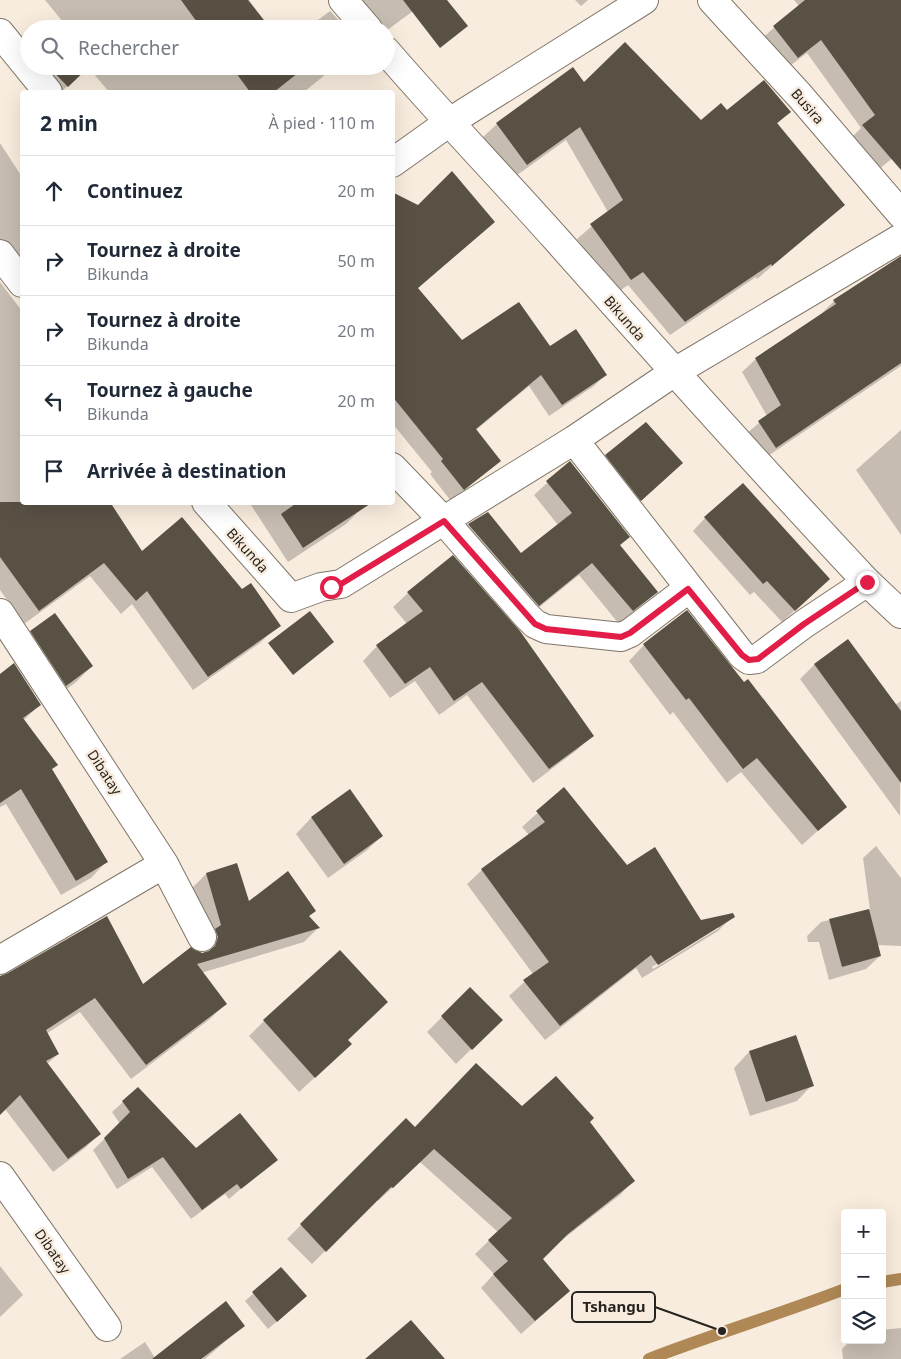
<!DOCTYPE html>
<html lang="fr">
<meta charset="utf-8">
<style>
:root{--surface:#fff;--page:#f6f6f7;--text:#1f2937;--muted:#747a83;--line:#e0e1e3}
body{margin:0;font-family:"Noto Sans",sans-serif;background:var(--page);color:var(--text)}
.controls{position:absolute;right:15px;bottom:15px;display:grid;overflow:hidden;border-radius:5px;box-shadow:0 5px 20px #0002}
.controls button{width:45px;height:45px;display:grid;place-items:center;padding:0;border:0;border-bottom:1px solid var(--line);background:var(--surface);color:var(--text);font:25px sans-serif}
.stop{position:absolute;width:15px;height:15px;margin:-11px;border:4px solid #e11d48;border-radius:50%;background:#fff}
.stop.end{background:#e11d48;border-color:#fff;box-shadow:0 1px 5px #0008}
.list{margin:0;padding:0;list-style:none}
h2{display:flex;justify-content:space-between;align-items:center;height:65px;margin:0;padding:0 20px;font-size:21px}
h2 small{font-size:16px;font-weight:400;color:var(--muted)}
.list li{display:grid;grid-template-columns:32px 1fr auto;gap:15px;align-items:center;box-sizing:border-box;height:70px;padding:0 20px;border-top:1px solid var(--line)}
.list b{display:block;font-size:19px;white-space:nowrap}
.list p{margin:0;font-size:16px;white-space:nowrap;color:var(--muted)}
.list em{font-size:16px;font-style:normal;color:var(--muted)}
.icon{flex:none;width:28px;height:28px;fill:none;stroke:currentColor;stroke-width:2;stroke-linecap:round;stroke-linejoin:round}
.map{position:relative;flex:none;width:901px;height:1359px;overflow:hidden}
.search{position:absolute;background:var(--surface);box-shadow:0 5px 20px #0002;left:20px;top:20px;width:375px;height:55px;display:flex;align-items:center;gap:12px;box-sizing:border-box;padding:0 18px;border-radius:28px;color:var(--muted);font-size:19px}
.panel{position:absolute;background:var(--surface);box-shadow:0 5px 20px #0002;left:20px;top:90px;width:375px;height:415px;border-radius:5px}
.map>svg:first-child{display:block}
.shadow{fill:#0003;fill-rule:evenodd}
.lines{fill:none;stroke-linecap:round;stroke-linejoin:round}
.stream{stroke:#af8855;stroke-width:12}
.building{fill:#5a5145}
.minor-casing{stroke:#7f7568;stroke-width:30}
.minor{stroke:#fff;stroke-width:28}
.route{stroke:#e11d48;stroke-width:6}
.labels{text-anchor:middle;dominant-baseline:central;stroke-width:5;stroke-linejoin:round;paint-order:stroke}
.street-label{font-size:14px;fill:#27231e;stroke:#f8ecde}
.leader{fill:none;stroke:#27231e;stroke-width:2}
.callout-dot{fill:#27231e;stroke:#f8ecde;stroke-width:2}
.callout{fill:#f8ecde;stroke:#27231e;stroke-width:2}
.callout-label{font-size:15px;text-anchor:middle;font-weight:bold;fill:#27231e}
</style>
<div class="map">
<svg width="901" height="1359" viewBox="0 0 901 1359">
<rect width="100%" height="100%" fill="#f8ecde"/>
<path class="shadow" d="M45,0h204l21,29h-214l7,-7z
M341,0h87l-42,31v-2h-22z
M575,0h13l-7,6z
M794,0h102l5,7v144l-24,20 -28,-31 12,-12 -54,-75 -24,18 -23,-31 39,-34z
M330,11l17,18h-41z
M29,66h307l-32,26h-195l-21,-25 -27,25z
M584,83l117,39 26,-11 62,1 -13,13 67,80 -86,74 -1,-2 -86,58 -42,-50 -11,8 -40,-54 31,-27 -42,-72 -53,38 -30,-41 14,-13z
M0,143l22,34v103l-22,-17z
M392,204l26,2 75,16 -76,67 45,52 88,7 55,27 -11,11 -45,30 -20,-30 -53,44 24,31 -49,40 -21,-27 2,-2 -40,-49z
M901,258v108l-139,94 -17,-25 22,-19 -25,-44 14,-13 65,-45 13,-13z
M0,282l22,29v191l120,51 132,76 -14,14 -67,47 -61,-86 -11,10 -31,-38 -66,48 -24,-34z
M901,430v105l-45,-65z
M606,456l60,22 -41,37 -34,-44z
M570,462l58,75 -9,9 38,46 -38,32 -40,-49 -53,43 -71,-80 13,-13 19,-12 34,42 37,-30 -24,-30z
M249,502h108l4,7 -15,15 -58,38z
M705,518l111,73 -34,31 -28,-30 -4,3 -57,-64z
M408,593l184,143 -15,14 -44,33 -66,-88 -28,20 -24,-34 -25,17 -27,-37 14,-15 30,-22 -14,-17z
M31,632l61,34 -16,16 -25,19 -35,-54z
M848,641l47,64 6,-4 -1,115 -100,-137 14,-14z
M644,645l201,161 -43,39 -61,-73 -14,11 -54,-71 -3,3 -41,-54z
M0,675l40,29 -17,17 83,141 -15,16 -30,17 -55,-91 -6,3z
M564,789l63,77 73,55 33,-5 -15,15 -76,47 -6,-10 -91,72 -36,-44 24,-22 -66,-90 15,-14 47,-35 -7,-8zM714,928h5l-66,41 -1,-2z
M350,791l32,45 -16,15 -38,27 -32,-44 15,-16z
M876,846l25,32v68l-24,-1 3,11 -14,13 -37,11 -10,-38h-11l-1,-6 14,-14 49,-12 -7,-52z
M206,874l42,29 67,8 -7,6 10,11 -14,14 -103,31 24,31 -15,15 -79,60 -51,-67 -34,22 12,20 -11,10 52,70 -14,14 -32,24 -48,-63 -5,5v-134l143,6 61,-33 -12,-65z
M470,989l31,31 -45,44 -29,-32z
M264,1021l83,19 4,4 -52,48 -50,-56z
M796,1037l16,48 -15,16 -47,15 -16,-48 15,-16z
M123,1102l73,48 80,9 -47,40 -4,-5 -34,25 -39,-52 -35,22 -24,-39 27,-26 -8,-12z
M522,1108l66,14 45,59 -13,14 -66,51 -13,13 14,45 -34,30 -40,-46 13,-14 -19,-20 23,-22 -78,-70 -42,39 -1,-2 -65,65 -25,-25 119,-119 8,9z
M0,1266l23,29 -23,22z
M281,1269l16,35 -29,25 -23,-28z
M243,1326l-38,33h-85l25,-17 10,16z
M901,1328v31h-58l-1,-10 9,-9h31v-10z"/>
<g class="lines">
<path class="stream" d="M882,1282l19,-3
M649,1359c65,-25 131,-45 196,-70"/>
</g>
<path class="building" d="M181,0h67l23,29h-69z
M403,0h44l21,26 -28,22z
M805,0h96v170l-39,-45 13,-10 -54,-75 -23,18 -25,-32z
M625,42l76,78 20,-17 6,7 37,-30 27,32 -14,11 68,82 -73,61 -1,-2 -86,58 -42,-50 -12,8 -41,-56 33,-24 -43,-73 -53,38 -31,-42 77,-56 11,15z
M48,66h42l-22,21z
M231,66h70l2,3 -29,23h-24z
M452,171l43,51 -77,66 44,52 57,-38 31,44 26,-17 31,46 -45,30 -21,-30 -65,54 25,32 -37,29 -23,-29 2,-2 -51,-63v-204l26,13z
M901,256v107l-125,85 -18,-27 23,-16 -26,-47 81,-54 -3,-4z
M646,422l37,41 -42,38 -36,-46z
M570,461l60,76 -10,8 38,47 -25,19 -41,-48 -53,43 -71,-82 20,-12 33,41 51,-40 -26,-32z
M743,483l87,96 -35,32 -28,-30 -4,3 -59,-67z
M0,502h110l32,49 40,-34 60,72 9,-6 30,43 -73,51 -61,-86 -11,10 -32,-38 -65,48 -39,-54z
M298,502h75l-70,46 -22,-34z
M453,555l67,76 74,105 -45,33 -67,-87 -28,19 -24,-34 -25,17 -29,-39 47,-34 -16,-19z
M687,610l57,72 4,-3 99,128 -29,24 -61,-73 -14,11 -54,-71 -3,2 -43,-56z
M310,611l24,31 -41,33 -25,-32z
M55,613l38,53 -27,20 -36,-55z
M848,639l53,72v72l-87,-119z
M14,663l27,42 -18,13 35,47 -6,4 56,93 -32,19 -55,-92 -21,14v-129z
M564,787l63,78 28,-18 46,73 32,-7 2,4 -77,48 -7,-10 -91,71 -37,-46 26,-18 -68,-93 64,-47 -9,-11z
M350,789l33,47 -39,28 -33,-47z
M237,863l12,38 39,-30 28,40 -7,5 11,12 -123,36 30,40 -81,61 -51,-67 -49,32 13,24 -13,7 55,73 -33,25 -48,-64 -20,20v-139l8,-3 99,-57 36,68 48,-37 11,6 7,-2 6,-5 3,-9 -3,-8 6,-4 -15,-52z
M869,909l12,47 -39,11 -13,-48z
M340,950l48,52 -40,38 4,4 -37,34 -52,-58z
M470,987l33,33 -31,30 -31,-34z
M796,1035l18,51 -48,16 -17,-51z
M476,1063l46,43 34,-30 38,42 -4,4 45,59 -67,53 -25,25 27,32 -35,30 -42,-47 15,-13 -20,-21 24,-22 -78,-69 -41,39 -2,-1 -65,65 -26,-28 106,-106 9,9z
M138,1087l58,61 44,-35 38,47 -37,29 -4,-5 -35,26 -39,-53 -35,22 -24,-41 26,-26 -8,-11z
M281,1267l26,29 -30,26 -25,-30z
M226,1301l19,25 -44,33h-49z
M411,1320l34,39h-80z"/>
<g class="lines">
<g class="minor-casing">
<path id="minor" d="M343,0l25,29
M712,0l88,96 101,118
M0,33l48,59
M386,51c56,65 115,126 172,190 102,115 204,229 309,341l34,32
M392,163l56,-40 196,-123
M0,254l22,29
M574,440l168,215 7,5 8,-1 47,-35 63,-42
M392,467l52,54 82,94 9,9 11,5 75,8 9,-4 58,-44
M206,502l85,96 30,-11 20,-3 233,-144 99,-67 228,-135
M0,613l164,251 38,73
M0,960l164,-96
M0,1176l107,151"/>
</g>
<use href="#minor" class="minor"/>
</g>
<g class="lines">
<path class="route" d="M331,587l10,-3 103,-63 91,103 11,5 75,8 9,-4 58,-44 54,66 7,5 9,-1 46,-35 63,-42"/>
</g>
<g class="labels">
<g class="street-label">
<text transform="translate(808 106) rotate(49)">Busira</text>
<text transform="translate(625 318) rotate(49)">Bikunda</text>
<text transform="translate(248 550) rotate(48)">Bikunda</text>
<text transform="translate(105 772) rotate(57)">Dibatay</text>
<text transform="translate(53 1251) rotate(55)">Dibatay</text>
</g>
</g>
<path class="leader" d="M722 1331L655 1307"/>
<circle class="callout-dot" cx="722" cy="1331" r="5"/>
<rect class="callout" x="572" y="1292" width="83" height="30" rx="5"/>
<g class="callout-label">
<text x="614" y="1312">Tshangu</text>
</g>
</svg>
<div class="controls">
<button>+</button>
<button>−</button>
<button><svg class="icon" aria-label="layers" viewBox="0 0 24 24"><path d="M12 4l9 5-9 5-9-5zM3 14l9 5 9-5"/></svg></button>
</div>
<div class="stop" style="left:331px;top:587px"></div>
<div class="stop end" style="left:867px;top:582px"></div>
<div class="search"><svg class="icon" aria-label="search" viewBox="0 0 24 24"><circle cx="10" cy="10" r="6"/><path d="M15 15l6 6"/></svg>Rechercher</div>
<section class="panel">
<h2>2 min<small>À pied · 110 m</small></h2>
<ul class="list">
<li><svg class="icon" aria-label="ahead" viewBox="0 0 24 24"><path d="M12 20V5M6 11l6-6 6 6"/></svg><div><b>Continuez</b></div><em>20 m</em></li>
<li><svg class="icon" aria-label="right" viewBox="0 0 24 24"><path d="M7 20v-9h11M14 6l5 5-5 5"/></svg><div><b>Tournez à droite</b><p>Bikunda</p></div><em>50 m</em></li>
<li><svg class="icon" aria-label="right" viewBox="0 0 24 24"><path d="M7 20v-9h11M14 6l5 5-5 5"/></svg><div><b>Tournez à droite</b><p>Bikunda</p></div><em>20 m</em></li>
<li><svg class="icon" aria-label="left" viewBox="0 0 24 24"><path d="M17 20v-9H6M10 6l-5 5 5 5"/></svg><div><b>Tournez à gauche</b><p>Bikunda</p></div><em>20 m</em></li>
<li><svg class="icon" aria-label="arrive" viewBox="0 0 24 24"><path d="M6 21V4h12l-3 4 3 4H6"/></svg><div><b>Arrivée à destination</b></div></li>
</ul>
</section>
</div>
